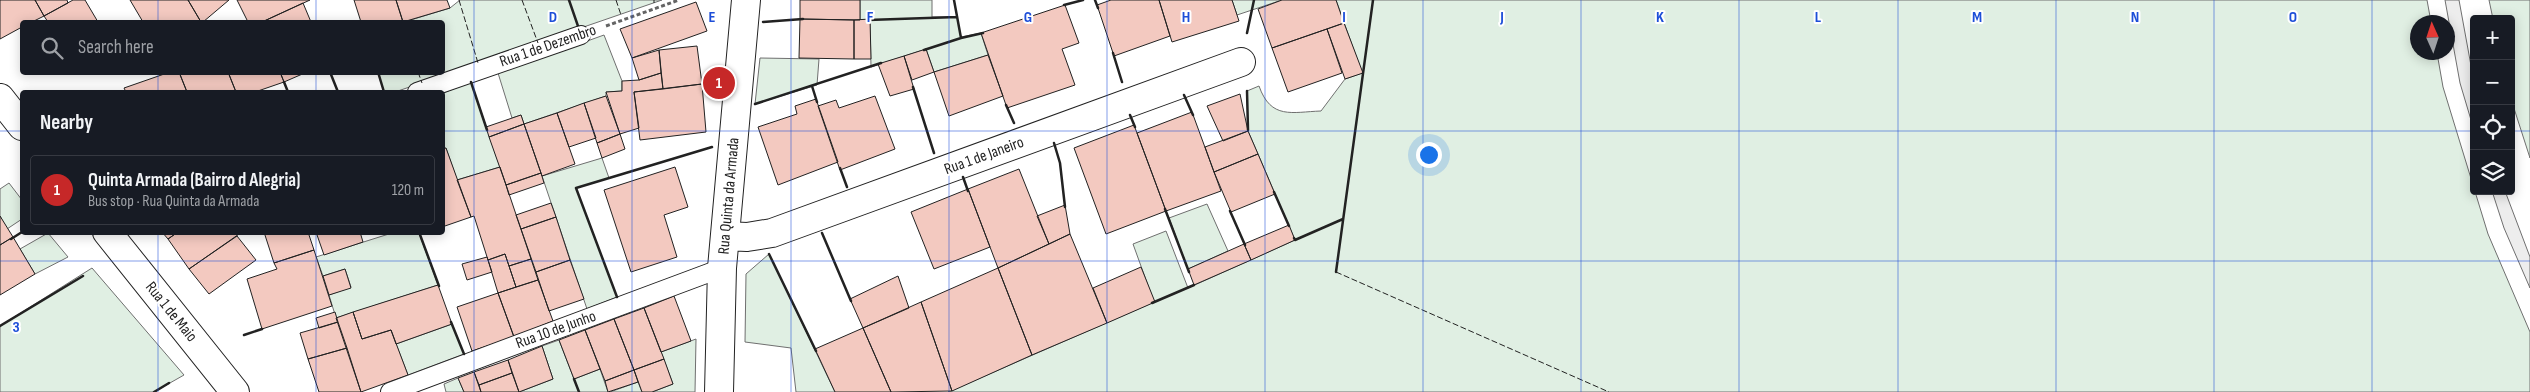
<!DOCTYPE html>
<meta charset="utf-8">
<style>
:root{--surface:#171b24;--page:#20242c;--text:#f1f3f6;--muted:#9ea1a6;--line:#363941;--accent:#c62828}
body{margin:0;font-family:"Sofia Sans Condensed",sans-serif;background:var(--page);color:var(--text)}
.controls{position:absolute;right:15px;top:15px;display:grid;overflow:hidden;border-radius:5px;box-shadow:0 2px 12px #0003}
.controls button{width:45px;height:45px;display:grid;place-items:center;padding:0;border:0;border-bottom:1px solid var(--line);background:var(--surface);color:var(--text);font:25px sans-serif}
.compass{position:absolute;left:2410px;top:15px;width:45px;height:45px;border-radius:50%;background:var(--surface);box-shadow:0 2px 12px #0003;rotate:357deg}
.you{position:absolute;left:1428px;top:154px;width:18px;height:18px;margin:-12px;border:4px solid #fff;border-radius:50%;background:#1a73e8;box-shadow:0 0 0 8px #1a73e833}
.badge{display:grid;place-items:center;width:32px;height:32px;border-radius:50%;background:var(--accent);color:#fff;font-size:16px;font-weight:700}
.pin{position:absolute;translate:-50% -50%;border:2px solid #fff;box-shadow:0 1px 5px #0006}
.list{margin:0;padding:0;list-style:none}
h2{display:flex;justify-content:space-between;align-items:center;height:65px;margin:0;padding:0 20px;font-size:21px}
h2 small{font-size:16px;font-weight:400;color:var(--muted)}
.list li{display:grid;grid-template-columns:32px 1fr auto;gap:15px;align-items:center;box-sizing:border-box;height:70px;margin:0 10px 10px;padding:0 10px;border:1px solid var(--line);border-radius:5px}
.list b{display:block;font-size:19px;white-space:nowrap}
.list p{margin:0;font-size:16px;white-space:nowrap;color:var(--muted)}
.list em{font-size:16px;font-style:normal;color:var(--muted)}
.icon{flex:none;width:28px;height:28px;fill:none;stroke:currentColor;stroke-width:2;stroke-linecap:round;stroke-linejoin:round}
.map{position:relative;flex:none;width:2530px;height:392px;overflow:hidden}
.search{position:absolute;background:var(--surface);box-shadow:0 2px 12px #0003;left:20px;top:20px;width:425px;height:55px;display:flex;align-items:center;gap:12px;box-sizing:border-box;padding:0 18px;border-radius:5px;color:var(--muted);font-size:19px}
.panel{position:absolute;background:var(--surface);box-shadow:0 2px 12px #0003;left:20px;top:90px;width:425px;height:145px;border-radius:5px}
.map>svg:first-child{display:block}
.green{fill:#e0efe3;stroke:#6f6f6f}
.parking{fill:#ededed;stroke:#6f6f6f}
.building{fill:#f3c9c0;stroke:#222}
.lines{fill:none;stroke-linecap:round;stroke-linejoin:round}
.lane-casing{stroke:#222;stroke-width:20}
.street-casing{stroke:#222;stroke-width:30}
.path{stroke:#646464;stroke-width:3;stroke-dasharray:4 2.5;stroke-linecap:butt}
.lane{stroke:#fff;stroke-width:18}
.street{stroke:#fff;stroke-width:28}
.fence{stroke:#222;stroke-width:1;stroke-dasharray:6 2.5;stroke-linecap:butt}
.wall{stroke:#222;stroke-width:2.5}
.grid{fill:none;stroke:#1d4ed8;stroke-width:1;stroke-opacity:0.55}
.labels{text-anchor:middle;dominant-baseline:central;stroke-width:4;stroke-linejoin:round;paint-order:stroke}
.street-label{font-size:16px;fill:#222;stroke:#fff}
.grid-label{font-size:16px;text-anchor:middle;font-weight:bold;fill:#1d4ed8;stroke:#fff;stroke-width:4;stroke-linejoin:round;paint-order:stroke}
</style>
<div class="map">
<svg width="2530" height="392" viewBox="0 0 2530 392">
<rect width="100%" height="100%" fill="#fff"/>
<path class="green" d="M460,0h202l-267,92h-11l-6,-19 64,-1v-50h-38l46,-14z
M860,0h72v17h25l4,20 20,-4 7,22 -54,17 -8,-23 -55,18 -1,-47h-10z
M1232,0h50l-45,15z
M1336,0h1091l4,22h-13v30l19,1 6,34 45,147 42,98v60h-1582l206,-90 -21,-58 33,-13 22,57 107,-48 -47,-109 -1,-40 12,-5c12,34 33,26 62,25l24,-32 17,-6z
M2489,0h41v158l-19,-59v-80h-18z
M604,35l18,46v10l-16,1v4l-82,28 -3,-9 -9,3 -14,-45z
M760,58l59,1 -2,26 -62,19z
M471,82l29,85 -43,13 -11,-32 -3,1v-56z
M602,158l7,20 -33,10 41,109 -30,12 -45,-133z
M9,183l13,17v19l-15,10 -7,-13v-27z
M1207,204l21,47 -40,18 -19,-51z
M48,233l20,24 -33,17 -15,-25z
M392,233h27l19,52 -102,33 -7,-23 22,-8 -6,-18 -22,7 -7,-19z
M769,254l66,138h-39l-5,-44 -46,-6 1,-68z
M92,268l92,107 -30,17h-154v-66z
M452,324l12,30 -56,21 -12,-31z
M696,339l-1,53h-43l21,-8 -12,-32z
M559,340l15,39 26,-10 8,23h-89l34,-13 -11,-33z
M458,378l6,14h-18l-2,-8z
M638,382l4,10h-32z"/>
<path class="parking" d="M2445,0h14l15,82v48l-14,-47z
M2492,191h13l25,66v31l-26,-60z"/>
<path class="building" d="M0,0h35l9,16 -12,6h-10v5l-22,12z
M35,0h32l1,3 -24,13z
M73,0h12l13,22h-50l-4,-6z
M130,0h58l13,22h-58z
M188,0h41l-26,22h-2z
M237,0h73l-48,22h-14z
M354,0h42l7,22h-42z
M396,0h51l3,8 -47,14z
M800,0h60v20l-60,-1z
M1111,0h48l11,36 -56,20 -17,-51z
M1159,0h73l7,21 -67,21z
M1282,0h54l8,23 -72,25 -14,-39z
M696,2l11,29 -75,27 -12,-29z
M303,3l8,19h-49z
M1065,5l14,38 -17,6 13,36 -68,23 -26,-75z
M800,19l54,1v39l-55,-1z
M870,19l1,40h-17v-39z
M1344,23l19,50 -18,6 -18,-50z
M1327,29l15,44 -54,19 -16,-44z
M697,46l5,38 -39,5 -4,-39z
M926,49l8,23 -22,8 -8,-24z
M659,50l2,23 -22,7 -7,-22z
M988,55l15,41 -54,20 -15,-44z
M904,56l10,33 -24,7 -12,-32z
M170,72h9l8,20h-61l-2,-4z
M179,72h49l8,20h-49z
M228,72h52l4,10 -29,10h-19z
M280,72h27l-23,10z
M661,73l2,16 -29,3 5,36 -19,6 -14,-42 16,-1v-10l17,-1z
M702,84l4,48 -66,8 -6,-48z
M1240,94l8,37 -25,10 -16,-35z
M606,96l14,38 -23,9 -13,-40z
M875,96l20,53 -55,21 -22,-64 18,-6 3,8z
M816,99l22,63 -60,23 -20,-58 39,-13 -2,-8z
M584,103l12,35 -27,9 -12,-34z
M1192,112l29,79 -55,20 -29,-78z
M557,113l18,51 -33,12 -18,-52z
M521,115l3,9 -35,13 -3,-10z
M524,124l17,49 -35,12 -17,-48z
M1134,125l32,86 -60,23 -32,-86z
M1248,131l10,23 -44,18 -9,-25z
M620,134l5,15 -23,9 -5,-15z
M446,148l25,69 -29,10v-78z
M1258,154l17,40 -44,18 -17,-40z
M500,167l31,92 -22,7 -4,-12 -17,6 -14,-44 -3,1 -14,-37z
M675,167l13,40 -24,8 13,42 -46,15 -27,-82z
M1019,169l30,75 -51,24 -30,-79z
M541,173l3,10 -35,12 -3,-10z
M968,189l22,58 -56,22 -23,-57z
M551,203l5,14 -35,12 -5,-14z
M1065,205l5,29 -21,10 -12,-28z
M0,216l13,21 -13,8z
M556,217l14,43 -34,12 -15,-43z
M1289,225l6,15 -44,20 -7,-16z
M162,232h16l-10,7z
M178,232h64l-53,37 -21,-30z
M264,232h44l6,18 -40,13z
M316,232h44l3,10 -39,13z
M1070,234l37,89 -75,32 -34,-87z
M237,236l19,24 -47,34 -20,-25z
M13,237l22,37 -35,21v-50z
M1244,244l7,16 -57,25 -6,-16z
M314,250l18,56 -70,23 -15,-50 30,-10 -3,-6z
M505,254l11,33 -18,6 -10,-33z
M487,257l5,15 -25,8 -5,-16z
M531,259l7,21 -22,7 -7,-21z
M570,260l14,39 -35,12 -13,-39z
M1141,267l14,35 -48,21 -14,-35z
M998,268l34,87 -80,36 -31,-89z
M345,269l6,19 -22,7 -6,-19z
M898,276l11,32 -46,20 -13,-29z
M538,280l15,41 -39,16 -16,-44z
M438,285l14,39 -56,20 -5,-14 -29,9 -9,-27z
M498,293l16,44 -42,14 -15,-44z
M674,296l17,45 -30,11 -17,-44z
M921,302l31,89 -61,1 -28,-64z
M644,308l20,51 -30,11 -20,-51z
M335,312l3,10 -19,6 -3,-10z
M353,312l9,27 29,-9 17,45 -47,17 -25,-74z
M614,319l20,51 -29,11 -20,-51z
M338,322l9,26 -39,11 -8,-26z
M863,328l28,64h-56l-20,-43z
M585,330l15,39 -26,10 -15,-39z
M542,346l11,33 -34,13 -11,-32z
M347,348l14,44h-42l-11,-33z
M664,359l9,25 -21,8h-10l-8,-22z
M508,360l4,13 -33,12 -5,-13z
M634,370l4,12 -30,10 -3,-11z
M474,372l7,20h-17l-6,-14z
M512,373l7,19h-38l-2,-7z"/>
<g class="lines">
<g class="lane-casing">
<path id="lane" d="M417,92l164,-57
M390,392l332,-124"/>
</g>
<g class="street-casing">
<path id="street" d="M0,98l22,28
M107,232l128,160
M725,236l22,1 25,-4 469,-171
M719,392l3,-124 24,-268"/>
</g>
<path class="path" d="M606,26l73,-26"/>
<use href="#lane" class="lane"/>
<use href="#street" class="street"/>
<path class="fence" d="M459,0l19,63
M522,0l16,43
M616,0l5,15
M654,0v3
M418,72l4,11
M1336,272l273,120"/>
<path class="wall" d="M569,0l10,29
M1095,0l3,8
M1064,5l19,-5
M868,20l89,-3
M763,22l40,-3
M1247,33l7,-33
M961,38l22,-5
M924,50l37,-12 -7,-38
M1113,53l9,29
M330,72l8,20
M378,72l6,20
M284,82l4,10
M471,82l16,48
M812,86l5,16
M913,87l21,66
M1247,91l1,39
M1184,95l9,20
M755,104l126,-41
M1006,105l8,18
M1130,115l5,12
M1054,143l6,20 5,44
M840,168l7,19
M963,177l5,14
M1274,192l15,34
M1165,209l24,63
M1230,211l15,34
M419,232l20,54
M822,233l29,68
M1294,238l1,2 48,-21
M11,239l11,-7
M769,254l47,97
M1336,272l37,-272
M617,297l-41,-109 136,-41
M1152,303l42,-18
M451,322l13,32
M0,326l83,-50
M244,335l18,-6
M574,379l5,13
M154,392l15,-9"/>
</g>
<path class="grid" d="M158,0v22M316,0v22M474,0v392M632,0v392M791,0v392M949,0v392M1107,0v392M1265,0v392M1423,0v392M1581,0v392M1739,0v392M1898,0v392M2056,0v392M2214,0v392M2372,0v392M158,72v20M316,72v20M0,131h22M442,131h2032M2511,131h19M158,232v160M316,232v160M0,261h2530"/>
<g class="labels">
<g class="street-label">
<text transform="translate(548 46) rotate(-19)">Rua 1 de Dezembro</text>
<text transform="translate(984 156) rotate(-20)">Rua 1 de Janeiro</text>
<text transform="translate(729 196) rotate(-85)">Rua Quinta da Armada</text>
<text transform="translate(171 312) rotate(51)">Rua 1 de Maio</text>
<text transform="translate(556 330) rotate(-20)">Rua 10 de Junho</text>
</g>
</g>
<g class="grid-label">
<text x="553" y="22">D</text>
<text x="712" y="22">E</text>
<text x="870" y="22">F</text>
<text x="1028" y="22">G</text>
<text x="1186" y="22">H</text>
<text x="1344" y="22">I</text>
<text x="1502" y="22">J</text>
<text x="1660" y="22">K</text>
<text x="1818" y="22">L</text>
<text x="1977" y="22">M</text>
<text x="2135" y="22">N</text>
<text x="2293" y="22">O</text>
<text x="16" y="332">3</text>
</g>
</svg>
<div class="controls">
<button>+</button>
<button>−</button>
<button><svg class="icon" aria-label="locate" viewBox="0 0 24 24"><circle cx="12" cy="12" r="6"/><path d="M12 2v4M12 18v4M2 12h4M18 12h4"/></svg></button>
<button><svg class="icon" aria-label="layers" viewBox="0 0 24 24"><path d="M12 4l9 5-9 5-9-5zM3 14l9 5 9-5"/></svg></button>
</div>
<svg class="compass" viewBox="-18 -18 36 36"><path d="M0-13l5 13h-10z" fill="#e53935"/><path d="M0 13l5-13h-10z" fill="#9ea1a6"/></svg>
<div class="you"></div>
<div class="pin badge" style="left:719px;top:83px">1</div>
<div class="search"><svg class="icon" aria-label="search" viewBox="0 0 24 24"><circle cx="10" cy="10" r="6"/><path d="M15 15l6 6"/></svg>Search here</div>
<section class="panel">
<h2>Nearby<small></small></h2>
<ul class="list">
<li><span class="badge">1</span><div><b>Quinta Armada (Bairro d Alegria)</b><p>Bus stop · Rua Quinta da Armada</p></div><em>120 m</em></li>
</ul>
</section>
</div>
